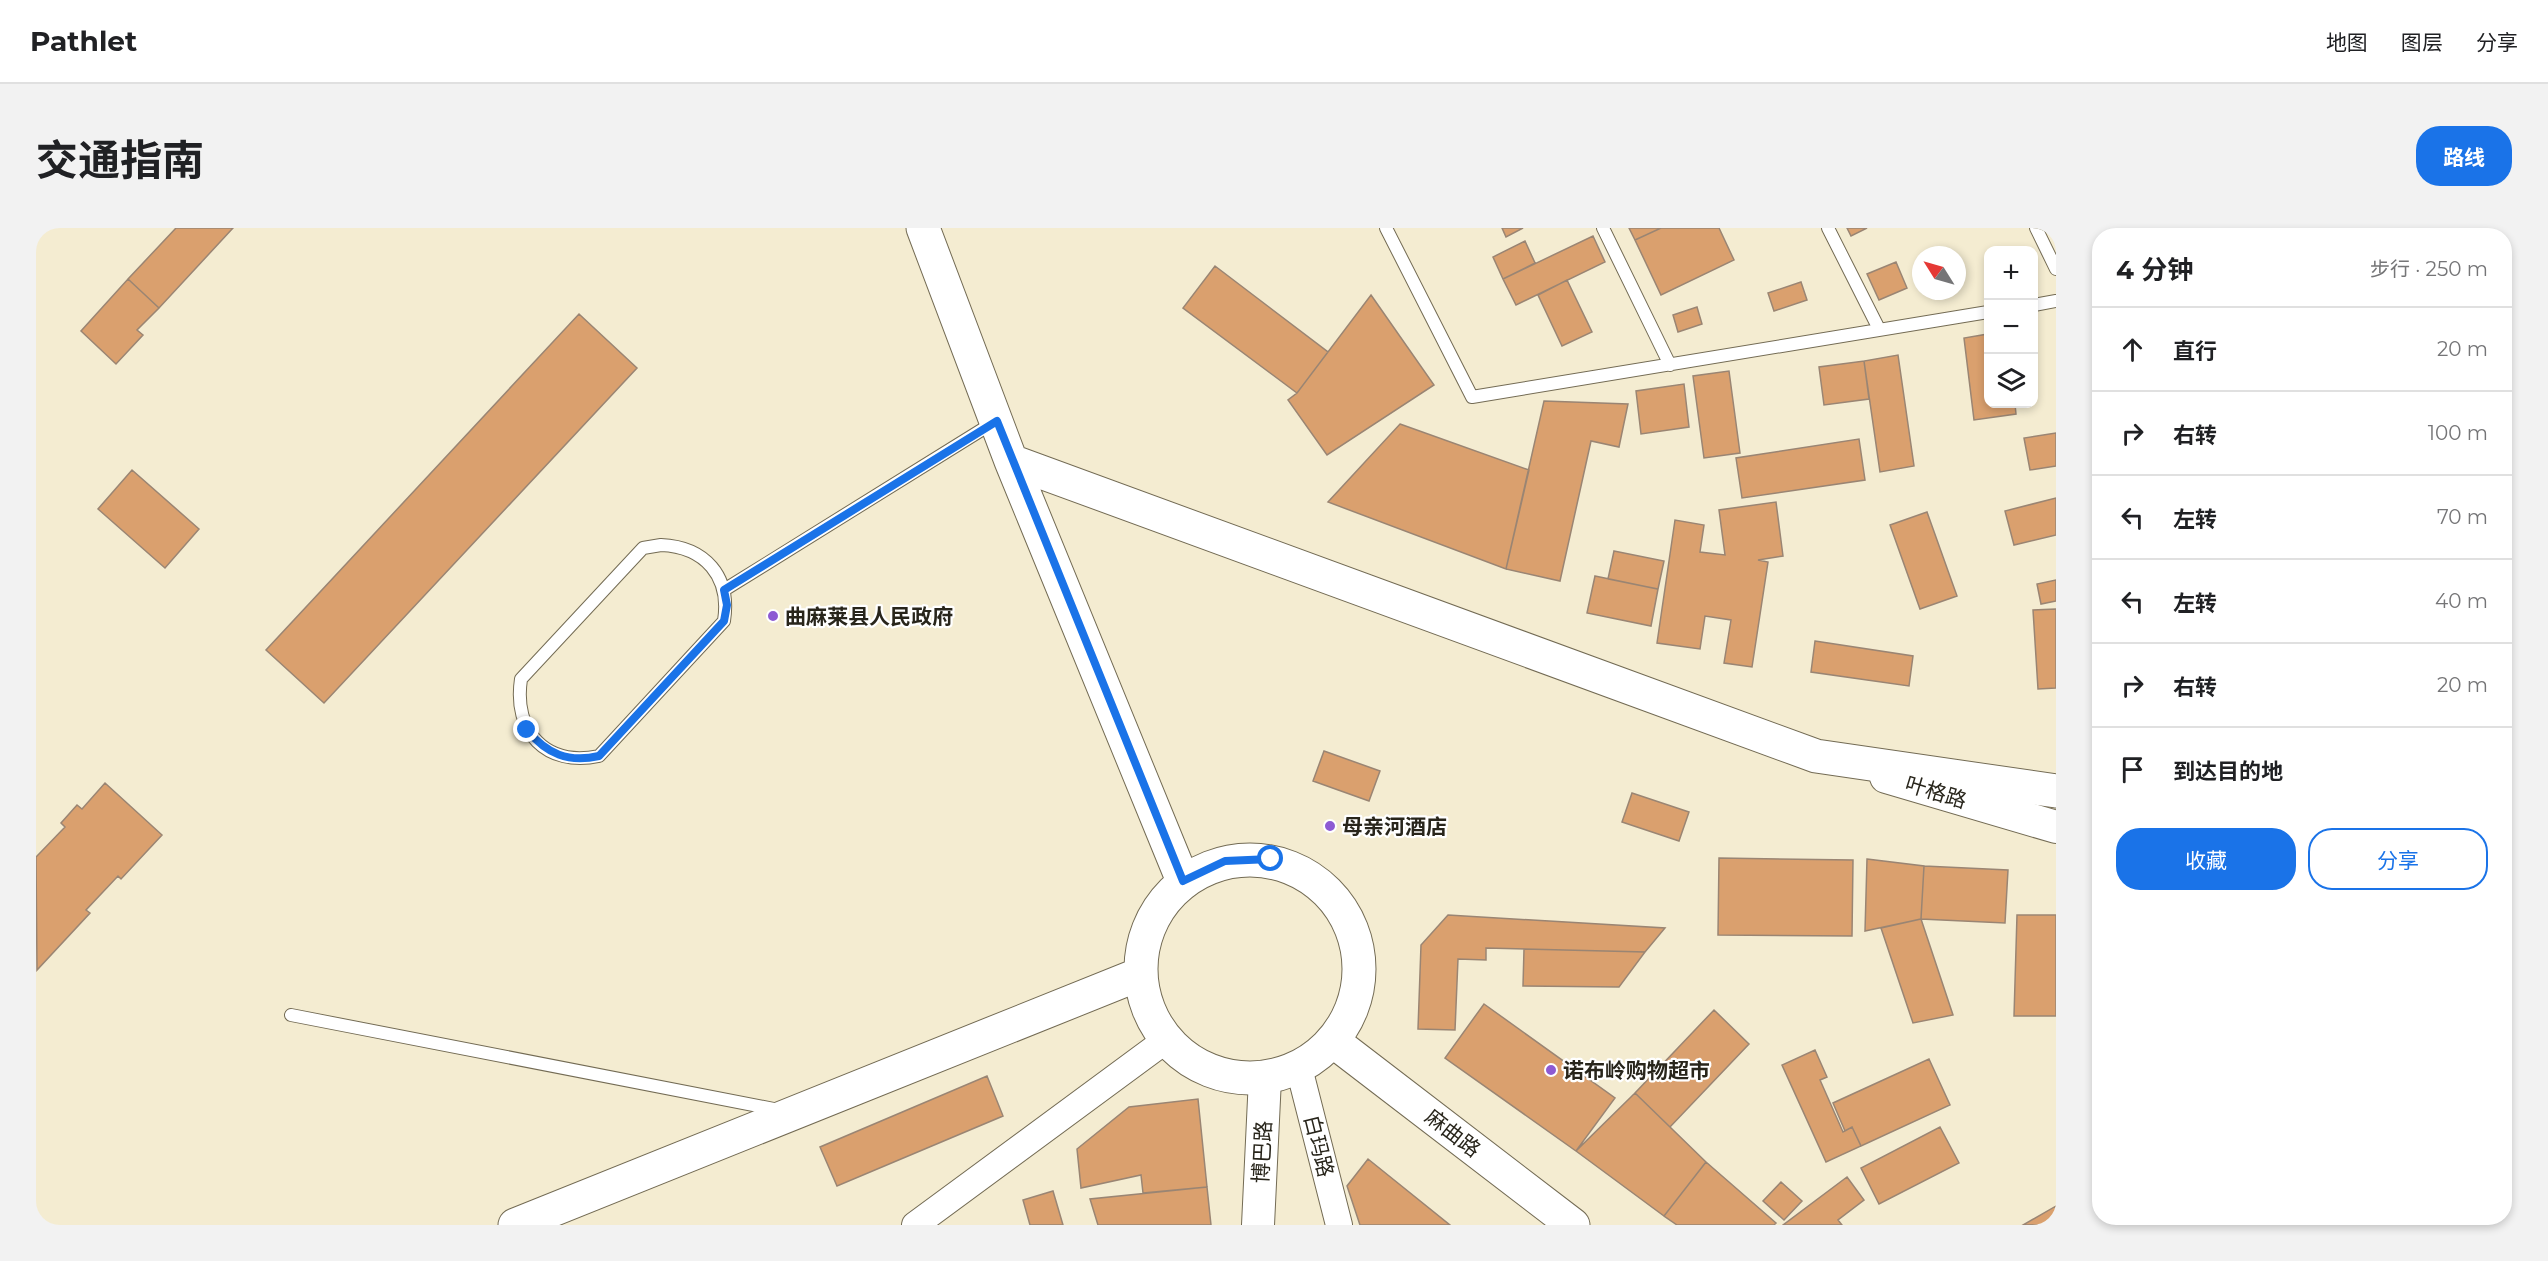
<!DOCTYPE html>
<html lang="zh">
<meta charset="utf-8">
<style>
:root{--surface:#fff;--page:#f2f2f2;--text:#202124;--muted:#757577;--line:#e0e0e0;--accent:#1a73e8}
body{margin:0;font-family:Montserrat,"Noto Sans SC",sans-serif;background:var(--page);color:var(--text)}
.controls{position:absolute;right:18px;top:18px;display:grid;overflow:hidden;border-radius:12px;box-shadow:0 3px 9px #0003}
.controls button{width:54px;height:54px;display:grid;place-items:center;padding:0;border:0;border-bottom:2px solid var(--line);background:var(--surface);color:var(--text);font:30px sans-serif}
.compass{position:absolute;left:1876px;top:18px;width:54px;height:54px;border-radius:50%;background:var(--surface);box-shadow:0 3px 9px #0003;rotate:307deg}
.stop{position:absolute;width:18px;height:18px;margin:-14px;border:4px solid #1a73e8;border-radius:50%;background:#fff}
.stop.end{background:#1a73e8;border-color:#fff;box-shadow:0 2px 6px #0008}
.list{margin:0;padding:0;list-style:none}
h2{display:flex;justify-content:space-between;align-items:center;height:78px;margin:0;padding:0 24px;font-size:26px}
h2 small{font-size:20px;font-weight:400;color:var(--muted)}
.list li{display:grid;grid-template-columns:39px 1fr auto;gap:18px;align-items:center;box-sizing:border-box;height:84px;padding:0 24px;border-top:2px solid var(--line)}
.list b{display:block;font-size:22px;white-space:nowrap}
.list em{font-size:20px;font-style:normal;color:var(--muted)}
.actions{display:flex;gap:12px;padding:18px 24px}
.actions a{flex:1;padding:14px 0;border:2px solid var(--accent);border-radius:24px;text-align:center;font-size:21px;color:var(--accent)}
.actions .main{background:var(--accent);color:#fff}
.icon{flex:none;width:33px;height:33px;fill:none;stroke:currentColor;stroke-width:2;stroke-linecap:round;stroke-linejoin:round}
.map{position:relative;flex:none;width:2020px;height:997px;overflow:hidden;border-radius:24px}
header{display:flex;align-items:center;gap:36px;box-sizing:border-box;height:84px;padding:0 30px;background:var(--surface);border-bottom:2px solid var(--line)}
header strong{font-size:28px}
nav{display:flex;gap:33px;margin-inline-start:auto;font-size:21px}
.intro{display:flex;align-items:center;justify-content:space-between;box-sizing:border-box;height:144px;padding:0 36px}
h1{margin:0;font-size:42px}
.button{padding:15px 27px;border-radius:24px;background:var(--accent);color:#fff;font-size:21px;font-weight:700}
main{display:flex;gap:36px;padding:0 36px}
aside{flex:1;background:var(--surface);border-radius:24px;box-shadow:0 3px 9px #0003}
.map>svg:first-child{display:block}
.building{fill:#daa06e;stroke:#9a8573;stroke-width:1.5}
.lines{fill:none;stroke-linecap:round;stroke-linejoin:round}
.service-casing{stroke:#736b54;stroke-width:14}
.minor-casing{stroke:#736b54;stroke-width:28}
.tertiary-casing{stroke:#736b54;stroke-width:34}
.secondary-casing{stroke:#736b54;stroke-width:35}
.service{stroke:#fff;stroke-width:12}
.minor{stroke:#fff;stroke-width:26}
.tertiary{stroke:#fff;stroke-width:32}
.secondary{stroke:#fff;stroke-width:33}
.route{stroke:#1a73e8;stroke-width:8}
.poi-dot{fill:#8d5ad3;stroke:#fff;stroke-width:2}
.labels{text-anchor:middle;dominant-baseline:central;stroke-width:4.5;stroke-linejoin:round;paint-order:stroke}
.poi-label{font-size:21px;font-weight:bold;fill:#28251b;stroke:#fff;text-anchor:start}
.street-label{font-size:21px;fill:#28251b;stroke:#fff}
</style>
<header>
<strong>Pathlet</strong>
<nav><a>地图</a><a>图层</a><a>分享</a></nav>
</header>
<div class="intro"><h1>交通指南</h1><a class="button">路线</a></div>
<main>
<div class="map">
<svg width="2020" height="997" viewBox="0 0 2020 997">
<rect width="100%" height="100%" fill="#f4ecd1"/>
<path class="building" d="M140,0h57l-74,80 -31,-29z
M1466,0h21l-17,9z
M1593,0h32l-26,12z
M1625,0h58l15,32 -73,35 -26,-55z
M1811,0h20l-16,8z
M1557,8l12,26 -89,43 -13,-26z
M1489,13l10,22 -32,16 -10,-22z
M1860,34l11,26 -28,12 -12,-26z
M1179,38l113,86 -31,41 -114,-85z
M92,51l31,29 -22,22 6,5 -27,29 -35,-33z
M1531,52l25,52 -30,14 -24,-51z
M1765,54l6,18 -33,11 -6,-18z
M1335,67l63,90 -107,70 -39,-55 9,-7z
M1661,79l5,17 -24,8 -5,-17z
M543,86l58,54 -313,335 -58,-53z
M1952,106v70h27l1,10 -42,6 -10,-82z
M1862,127l16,111 -34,6 -16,-111z
M1828,133l5,38 -45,6 -5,-38z
M1693,143l11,82 -36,5 -11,-82z
M1648,156l5,43 -48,7 -5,-43z
M1508,173l84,3 -9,43 -28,-6 -31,140 -54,-12z
M1364,196l129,46 -23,99 -178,-67z
M2020,205v33l-26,4 -6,-32z
M1823,211l6,41 -123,18 -6,-40z
M96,242l67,59 -34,39 -67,-59z
M2020,270v37l-42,10 -9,-34z
M1740,274l7,54 -25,4 10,2 -16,105 -28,-4 7,-43 -26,-4 -5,33 -43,-6 18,-123 29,5 -4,27 25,3 -6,-45z
M1891,284l30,84 -37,13 -30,-84z
M1578,323l50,10 -6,28 -50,-10z
M1559,348l63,13 -7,37 -64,-13z
M2020,352v21l-15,3 -4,-20z
M2020,381v79l-18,1 -5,-79z
M1779,413l98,15 -4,30 -98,-14z
M1288,523l56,20 -11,30 -56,-20z
M69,555l57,52 -41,44 -3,-3 -32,34 4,3 -53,57 -1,-113 29,-30 -4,-4 16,-18 5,4z
M1596,565l57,19 -10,29 -57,-19z
M1683,630l134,2 -1,76 -134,-1z
M1831,631l57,7 -3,53 -56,12z
M1888,638l84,4 -3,53 -84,-4z
M1412,687l217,13 -20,24 -159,-4v12l-28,-1 -3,71 -37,-1 3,-84z
M1981,687h39v101h-42z
M1885,691l32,96 -40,8 -32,-95z
M1488,721l121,3 -26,35 -96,-1z
M1448,776l131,94 -39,53 -131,-93z
M1678,782l35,34 -79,83 -35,-34z
M1779,822l12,27 -7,3 23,52 9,-5 9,19 -35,16 -44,-97z
M1893,831l21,46 -89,41 -9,-19 -7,4 -12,-28z
M951,848l16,40 -166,70 -17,-39z
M1599,865l71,69 -42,54 -88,-65z
M1162,871l9,88 -64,6 -2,-18 -60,13 -4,-39 52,-42z
M1904,899l19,36 -80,41 -18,-36z
M1332,931l82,66h-90l-13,-39z
M1670,934l70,61 -2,2h-97l-13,-9z
M1811,949l17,23 -26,20 4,5h-59z
M1745,954l21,19 -18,19 -21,-19z
M1171,959l4,38h-113l-8,-26z
M1017,963l10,34h-33l-7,-25z
M2020,978v19h-33z"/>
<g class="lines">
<g class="service-casing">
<path id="service" d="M1350,0l86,169 516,-85
M1567,0l67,137
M1792,0l51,101
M2000,0l20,41
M1998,77l22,-4
M625,317c44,2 70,31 63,76l-125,135c-53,11 -86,-24 -78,-77l122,-131z
M688,362l272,-169
M255,787l488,95"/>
</g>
<g class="minor-casing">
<path id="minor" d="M1263,840l40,157
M879,997l251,-185"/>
</g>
<g class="tertiary-casing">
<path id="tertiary" d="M1850,549l170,50
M1222,997l7,-147"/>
</g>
<g class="secondary-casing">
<path id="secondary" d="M887,0l88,233 172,420
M975,233l805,295 240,35
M1105 741a109 109 0 1 1 218 0a109 109 0 1 1-218 0Z
M1297,813l240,184
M479,997l625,-251"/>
</g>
<use href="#service" class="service"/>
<use href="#minor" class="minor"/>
<use href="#tertiary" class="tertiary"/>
<use href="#secondary" class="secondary"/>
</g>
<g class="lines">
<path class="route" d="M491,502c20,24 41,33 72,26l125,-135 3,-16 -3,-15 273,-169 186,460 42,-20 46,-2"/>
</g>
<g class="poi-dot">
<circle cx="737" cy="388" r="6"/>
<circle cx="1294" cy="598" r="6"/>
<circle cx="1515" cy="842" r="6"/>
</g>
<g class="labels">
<g class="poi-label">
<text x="749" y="388">曲麻莱县人民政府</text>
<text x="1306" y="598">母亲河酒店</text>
<text x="1527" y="842">诺布岭购物超市</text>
</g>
<g class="street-label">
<text transform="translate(1900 564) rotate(17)">叶格路</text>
<text transform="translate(1417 905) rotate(38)">麻曲路</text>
<text transform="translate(1283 918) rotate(76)">白玛路</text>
<text transform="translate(1226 924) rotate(-87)">博巴路</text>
</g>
</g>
</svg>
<div class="controls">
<button>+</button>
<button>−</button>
<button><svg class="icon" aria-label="layers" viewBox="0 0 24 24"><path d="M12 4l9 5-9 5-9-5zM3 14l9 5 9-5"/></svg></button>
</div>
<svg class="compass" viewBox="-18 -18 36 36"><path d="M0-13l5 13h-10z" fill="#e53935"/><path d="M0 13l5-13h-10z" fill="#757577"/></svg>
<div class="stop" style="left:1235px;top:631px"></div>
<div class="stop end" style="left:491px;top:502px"></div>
</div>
<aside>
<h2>4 分钟<small>步行 · 250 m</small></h2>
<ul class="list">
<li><svg class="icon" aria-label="ahead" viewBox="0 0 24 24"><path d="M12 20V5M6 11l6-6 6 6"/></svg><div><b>直行</b></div><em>20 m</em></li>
<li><svg class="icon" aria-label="right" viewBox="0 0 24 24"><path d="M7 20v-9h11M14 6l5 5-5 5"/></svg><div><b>右转</b></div><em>100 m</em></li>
<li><svg class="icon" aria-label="left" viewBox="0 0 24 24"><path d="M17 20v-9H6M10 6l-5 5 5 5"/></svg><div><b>左转</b></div><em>70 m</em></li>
<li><svg class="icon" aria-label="left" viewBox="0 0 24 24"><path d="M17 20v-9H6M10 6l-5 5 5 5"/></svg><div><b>左转</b></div><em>40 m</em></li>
<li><svg class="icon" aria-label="right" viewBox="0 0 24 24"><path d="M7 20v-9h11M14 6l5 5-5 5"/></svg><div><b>右转</b></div><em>20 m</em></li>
<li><svg class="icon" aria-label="arrive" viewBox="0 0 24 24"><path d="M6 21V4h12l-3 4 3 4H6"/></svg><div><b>到达目的地</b></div></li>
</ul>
<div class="actions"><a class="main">收藏</a><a>分享</a></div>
</aside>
</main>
